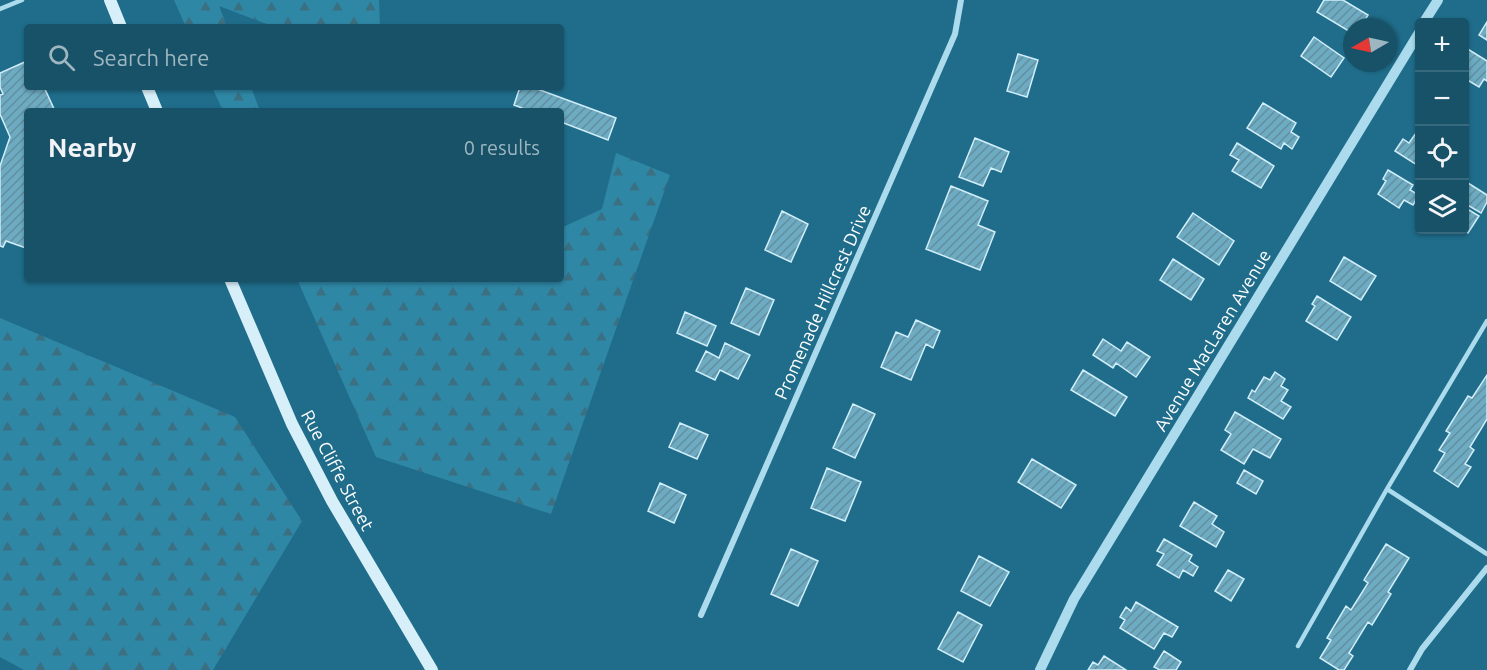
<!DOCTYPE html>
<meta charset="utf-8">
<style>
:root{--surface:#175268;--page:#20586e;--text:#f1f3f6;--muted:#9eb6c0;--line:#36697c}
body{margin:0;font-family:Ubuntu,sans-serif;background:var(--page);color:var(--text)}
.controls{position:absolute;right:18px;top:18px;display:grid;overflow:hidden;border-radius:6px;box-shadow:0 2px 4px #0004}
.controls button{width:54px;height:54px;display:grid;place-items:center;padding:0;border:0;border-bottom:2px solid var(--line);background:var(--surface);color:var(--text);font:30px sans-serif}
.compass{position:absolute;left:1343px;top:18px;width:54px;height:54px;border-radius:50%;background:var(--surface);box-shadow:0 2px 4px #0004;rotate:261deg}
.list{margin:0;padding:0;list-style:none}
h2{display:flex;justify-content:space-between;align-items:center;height:78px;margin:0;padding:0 24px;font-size:26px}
h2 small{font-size:20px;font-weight:400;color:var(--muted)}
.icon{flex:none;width:33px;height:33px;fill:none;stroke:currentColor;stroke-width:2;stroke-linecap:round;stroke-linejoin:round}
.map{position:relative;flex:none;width:1487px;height:670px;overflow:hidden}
.search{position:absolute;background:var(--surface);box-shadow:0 2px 4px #0004;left:24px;top:24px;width:540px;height:66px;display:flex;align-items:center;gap:15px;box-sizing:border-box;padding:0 21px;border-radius:6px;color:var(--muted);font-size:22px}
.panel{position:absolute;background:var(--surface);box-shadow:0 2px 4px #0004;left:24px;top:108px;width:540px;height:174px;border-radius:6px}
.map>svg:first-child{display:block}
.forest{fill:url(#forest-firs)}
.building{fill:url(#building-hatch);stroke:#d0eef9;stroke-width:1.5}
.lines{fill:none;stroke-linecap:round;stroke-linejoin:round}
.service{stroke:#abdbec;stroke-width:4.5}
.minor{stroke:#abdbec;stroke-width:6}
.tertiary{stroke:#abdbec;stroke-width:10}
.secondary{stroke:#d7eff9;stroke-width:12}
.labels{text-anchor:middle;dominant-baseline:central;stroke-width:6;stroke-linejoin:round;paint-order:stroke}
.street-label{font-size:18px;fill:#fff;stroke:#1f6d8b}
</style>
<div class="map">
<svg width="1487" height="670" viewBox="0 0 1487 670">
<defs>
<pattern id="forest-firs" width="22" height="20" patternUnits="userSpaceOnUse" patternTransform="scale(1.5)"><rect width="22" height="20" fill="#2f87a6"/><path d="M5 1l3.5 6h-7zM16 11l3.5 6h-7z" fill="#3b6f82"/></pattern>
<pattern id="building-hatch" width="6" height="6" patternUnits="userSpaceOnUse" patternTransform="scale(1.5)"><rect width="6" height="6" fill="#6dabc2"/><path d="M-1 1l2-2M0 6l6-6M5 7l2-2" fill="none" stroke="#638e9f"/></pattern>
</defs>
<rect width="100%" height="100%" fill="#1f6d8b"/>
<path class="forest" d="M174,0h205l1,27h-105l-56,-21 8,21h-41z
M212,87h39l9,24h-37z
M616,153l54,22 -119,339 -175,-57 -79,-178h264v-51l41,-19z
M0,318l235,99 67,104 -89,149h-189l-24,-13z"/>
<path class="building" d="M1324,0h19l25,15 -7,12h-9v6l-35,-21z
M1487,22v18l-8,-5z
M1314,37l30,21 -13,19 -30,-21z
M1466,48l21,13v20l-3,-2 -5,8 -15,-9z
M1018,54l20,6 -11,37 -20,-6z
M27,61v26h17l11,24h-28v134l-1,3 -20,-7 -3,6 -3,-1v-80l10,-29 -10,-23v-19l3,-1 -3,-7v-14z
M520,87h12l84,31 -8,22 -47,-18v-11h-31l-16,-6z
M1263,103l33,20 -5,9 8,5 -7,12 -8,-6 -3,6 -34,-21z
M1416,133l4,3v31l-25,-16 8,-12 6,4z
M975,138l34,14 -8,20 -10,-4 -8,18 -24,-9z
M1237,143l37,23 -13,22 -29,-17 7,-11 -9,-5z
M1388,170l25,15 -3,5 9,5 -6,10 -9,-5 -5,8 -21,-14 8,-13 -3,-2z
M1468,183l19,12v7l-6,11 -17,-10v-15z
M951,186l37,15 -10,24 17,7 -15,38 -54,-21z
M1464,207l15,9 -11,17 -5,-3h1z
M782,211l26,13 -17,38 -26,-12z
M1193,213l41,28 -15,24 -42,-28z
M1344,257l32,19 -15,24 -31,-19z
M1173,259l31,20 -13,21 -31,-20z
M746,288l28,12 -15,35 -28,-12z
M1317,296l34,21 -14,23 -31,-19 9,-15 -3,-2z
M685,312l31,14 -9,20 -30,-13z
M916,320l24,11 -7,17 -7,-4 -15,36 -30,-13 15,-35 12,5z
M1103,339l18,12 6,-9 23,15 -14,20 -20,-14 -3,5 -20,-13z
M725,343l25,12 -12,24 -18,-9 -5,10 -19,-9 10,-20 13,7z
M1083,370l44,27 -12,19 -44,-26z
M1275,372l10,7 -4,7 7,4 -7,11 10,6 -8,12 -35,-21 4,-8 3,2 9,-15 6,3z
M1487,375v44l-17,28 4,3 -9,14 6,3 -13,20 -24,-16 11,-18 -6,-3 11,-17 -4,-2 22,-35 4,2z
M853,404l22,10 -20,44 -22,-10z
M1235,412l46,27 -11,19 -17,-9 -9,15 -23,-14 10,-16 -6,-4z
M680,423l28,12 -11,24 -28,-12z
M1032,459l44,26 -15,23 -43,-26z
M827,468l34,14 -16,39 -34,-13z
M1244,470l19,11 -7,13 -19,-11z
M660,483l26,12 -12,28 -26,-12z
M1194,502l23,14 -5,8 12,8 -8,15 -36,-21z
M1164,539l28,16 -3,6 9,6 -5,9 -10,-6 -4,8 -22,-13 7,-11 -7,-3z
M1386,544l23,14 -21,34 3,2 -19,31 -4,-3 -19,31 4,3 -9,14h-5l-19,-12 11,-18 -4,-2 19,-32 5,4 17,-27 -4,-3z
M791,549l27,12 -20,45 -27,-12z
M979,556l30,16 -19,34 -29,-15z
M1228,570l16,9 -13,22 -16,-10z
M1136,602l42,25 -6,10 -8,-4 -10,16 -34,-21 5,-8 -5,-3 6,-10 5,4z
M958,612l24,13 -19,37 -25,-13z
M1164,651l17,11 -5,8h-16l-6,-3z
M1104,656l22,14h-38l5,-8 5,3z"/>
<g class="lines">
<path class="service" d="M0,9l22,-9
M1387,489l100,65
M1298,646l89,-157 100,-168"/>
<path class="minor" d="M701,615l254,-581 6,-34
M1410,670l12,-21 65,-81"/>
<path class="tertiary" d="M1424,22l14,-22
M1040,670l34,-71 346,-568"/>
<path class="secondary" d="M110,0l11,27
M147,87l10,24
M230,279l62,145 40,77 100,169"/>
</g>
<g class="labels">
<g class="street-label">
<text transform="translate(822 302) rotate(-66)">Promenade Hillcrest Drive</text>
<text transform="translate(1212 340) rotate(-59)">Avenue MacLaren Avenue</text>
<text transform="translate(338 470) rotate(62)">Rue Cliffe Street</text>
</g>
</g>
</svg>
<div class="controls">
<button>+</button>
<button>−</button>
<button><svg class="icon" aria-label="locate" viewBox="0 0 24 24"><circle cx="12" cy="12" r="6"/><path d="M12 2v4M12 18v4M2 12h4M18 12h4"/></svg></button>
<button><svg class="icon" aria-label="layers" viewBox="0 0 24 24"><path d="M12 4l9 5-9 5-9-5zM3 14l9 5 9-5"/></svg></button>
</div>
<svg class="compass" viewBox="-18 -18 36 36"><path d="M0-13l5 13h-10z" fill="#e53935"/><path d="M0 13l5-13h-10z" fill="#9eb6c0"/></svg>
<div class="search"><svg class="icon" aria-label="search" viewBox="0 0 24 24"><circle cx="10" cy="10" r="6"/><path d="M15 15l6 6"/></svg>Search here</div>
<section class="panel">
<h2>Nearby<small>0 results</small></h2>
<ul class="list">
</ul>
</section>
</div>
